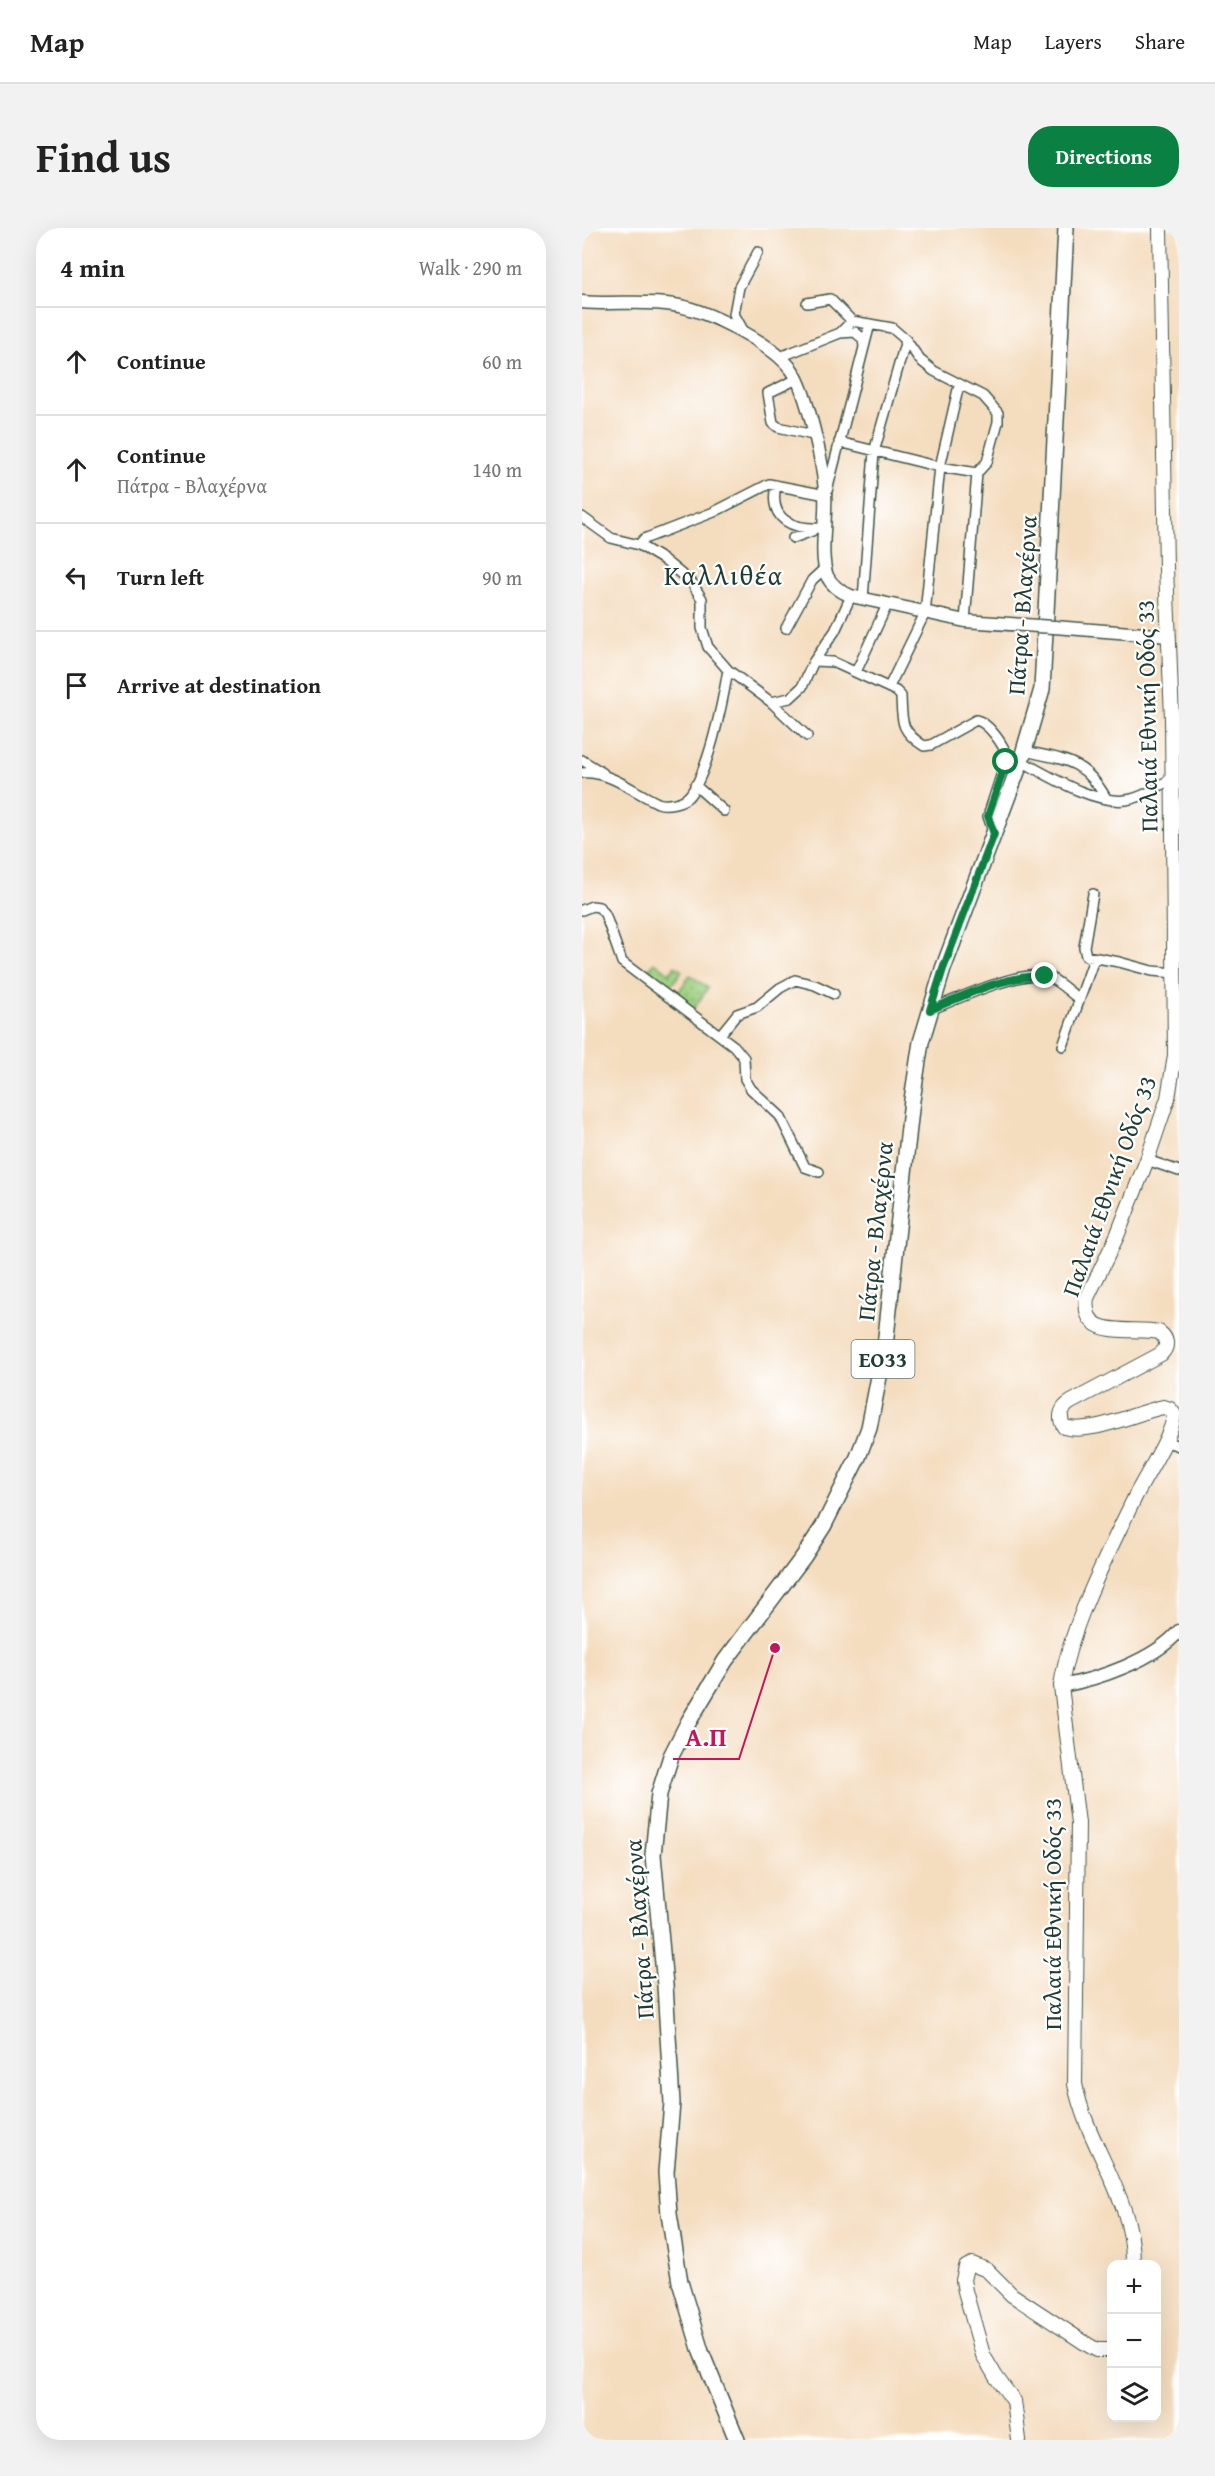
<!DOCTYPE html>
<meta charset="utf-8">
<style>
:root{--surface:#fff;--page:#f2f2f2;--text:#222;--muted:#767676;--line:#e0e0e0;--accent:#0b8043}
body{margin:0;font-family:"Gentium Book Plus",serif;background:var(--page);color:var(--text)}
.controls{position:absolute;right:18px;bottom:18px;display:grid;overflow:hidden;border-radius:12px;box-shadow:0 6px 24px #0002}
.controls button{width:54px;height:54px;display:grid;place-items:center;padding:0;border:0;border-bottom:2px solid var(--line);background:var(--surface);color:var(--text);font:30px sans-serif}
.stop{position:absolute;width:18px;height:18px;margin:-14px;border:4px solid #0b8043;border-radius:50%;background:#fff}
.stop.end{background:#0b8043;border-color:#fff;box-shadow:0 2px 6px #0008}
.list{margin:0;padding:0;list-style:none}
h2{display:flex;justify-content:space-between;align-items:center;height:78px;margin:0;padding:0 24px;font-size:26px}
h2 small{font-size:20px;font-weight:400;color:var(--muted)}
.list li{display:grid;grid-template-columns:39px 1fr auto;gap:18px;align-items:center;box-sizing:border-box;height:108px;padding:0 24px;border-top:2px solid var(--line)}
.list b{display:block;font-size:22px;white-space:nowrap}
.list p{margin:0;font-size:20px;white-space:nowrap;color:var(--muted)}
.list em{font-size:20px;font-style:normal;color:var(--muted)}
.icon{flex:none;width:33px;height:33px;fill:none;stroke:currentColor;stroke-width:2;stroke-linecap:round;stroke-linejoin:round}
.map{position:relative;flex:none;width:597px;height:2212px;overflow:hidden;border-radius:24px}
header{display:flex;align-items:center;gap:36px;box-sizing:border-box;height:84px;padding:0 30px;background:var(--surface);border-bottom:2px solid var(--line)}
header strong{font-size:28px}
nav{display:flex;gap:33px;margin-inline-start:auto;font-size:21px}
.intro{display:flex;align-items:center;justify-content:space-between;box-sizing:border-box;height:144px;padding:0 36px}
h1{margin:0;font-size:42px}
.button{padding:15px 27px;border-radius:24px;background:var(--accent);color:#fff;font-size:21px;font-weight:700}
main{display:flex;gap:36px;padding:0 36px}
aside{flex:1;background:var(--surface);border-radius:24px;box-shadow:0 6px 24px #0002}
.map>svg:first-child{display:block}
.grass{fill:url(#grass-dots);stroke:#5e865a;stroke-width:1.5}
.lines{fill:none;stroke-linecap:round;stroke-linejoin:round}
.minor-casing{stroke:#3f5549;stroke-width:12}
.tertiary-casing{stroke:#3f5549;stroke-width:15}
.secondary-casing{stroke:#3f5549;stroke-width:16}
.primary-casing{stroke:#3f5549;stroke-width:18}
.minor{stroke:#fff;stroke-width:9}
.tertiary{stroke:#fff;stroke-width:12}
.secondary{stroke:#fff;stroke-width:14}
.primary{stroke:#fff;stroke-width:15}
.tertiary-bridge-casing{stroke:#3f5549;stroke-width:15;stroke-linecap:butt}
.tertiary-bridge{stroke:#fff;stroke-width:12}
.route{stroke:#0b8043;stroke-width:8}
.labels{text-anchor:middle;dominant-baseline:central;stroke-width:4.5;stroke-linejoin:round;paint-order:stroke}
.shield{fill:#fff;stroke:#627771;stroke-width:1.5}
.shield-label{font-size:22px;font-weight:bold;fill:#1f3d34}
.street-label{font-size:24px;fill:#1f3d34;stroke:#fff}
.quarter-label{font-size:27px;letter-spacing:1.5px;fill:#1f3d34;stroke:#fff}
.leader{fill:none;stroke:#c2185b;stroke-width:2}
.callout-dot{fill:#c2185b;stroke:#fff;stroke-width:2}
.callout-label{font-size:26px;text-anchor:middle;font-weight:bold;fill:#c2185b;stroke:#fff;stroke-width:4.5;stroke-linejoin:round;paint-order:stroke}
</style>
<header>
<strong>Map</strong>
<nav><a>Map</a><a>Layers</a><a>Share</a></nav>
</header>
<div class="intro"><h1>Find us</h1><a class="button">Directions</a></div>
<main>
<aside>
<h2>4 min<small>Walk · 290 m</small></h2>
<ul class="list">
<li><svg class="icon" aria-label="ahead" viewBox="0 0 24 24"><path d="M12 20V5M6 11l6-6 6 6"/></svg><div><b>Continue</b></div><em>60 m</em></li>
<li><svg class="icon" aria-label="ahead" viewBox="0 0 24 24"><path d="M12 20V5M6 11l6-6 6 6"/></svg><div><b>Continue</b><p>Πάτρα - Βλαχέρνα</p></div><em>140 m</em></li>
<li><svg class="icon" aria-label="left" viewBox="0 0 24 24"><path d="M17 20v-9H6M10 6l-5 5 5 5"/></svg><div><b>Turn left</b></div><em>90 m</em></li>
<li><svg class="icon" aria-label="arrive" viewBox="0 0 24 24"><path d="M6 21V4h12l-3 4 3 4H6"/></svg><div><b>Arrive at destination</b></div></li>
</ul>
</aside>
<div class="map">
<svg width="597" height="2212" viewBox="0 0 597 2212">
<defs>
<pattern id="grass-dots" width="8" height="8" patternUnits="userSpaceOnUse" patternTransform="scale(1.5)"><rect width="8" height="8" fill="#9ccf7f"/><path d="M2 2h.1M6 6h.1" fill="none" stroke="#7fa969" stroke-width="1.8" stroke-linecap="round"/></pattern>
</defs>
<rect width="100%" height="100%" fill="#fff"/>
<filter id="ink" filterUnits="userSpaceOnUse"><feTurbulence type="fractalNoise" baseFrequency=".0167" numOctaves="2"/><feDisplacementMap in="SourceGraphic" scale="12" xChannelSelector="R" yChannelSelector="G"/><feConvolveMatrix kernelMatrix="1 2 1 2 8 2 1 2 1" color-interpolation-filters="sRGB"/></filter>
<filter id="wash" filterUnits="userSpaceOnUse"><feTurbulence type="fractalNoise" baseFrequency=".008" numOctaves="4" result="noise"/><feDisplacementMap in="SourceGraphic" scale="24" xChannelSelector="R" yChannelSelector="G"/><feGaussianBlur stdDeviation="1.35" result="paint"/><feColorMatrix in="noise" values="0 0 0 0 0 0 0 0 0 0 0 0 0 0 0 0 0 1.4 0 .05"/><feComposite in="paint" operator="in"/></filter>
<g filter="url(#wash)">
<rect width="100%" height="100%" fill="#f4dcbe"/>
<path class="grass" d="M73,734l14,11 6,-7 7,5 -15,20 -23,-17z
M108,747l18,13 -15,22 -18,-13z"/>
</g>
<g filter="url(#ink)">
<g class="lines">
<g class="minor-casing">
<path id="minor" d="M225,75l23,-4 22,22
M162,104l-10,-18 5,-27 19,-35
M258,105l15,-1 8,7 1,8
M198,129l60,-24 12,-12 40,7 14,12 14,20 14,11 49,25 8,9 7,8v9l-11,40 -10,11 -12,148
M215,151l-29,14 5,30 5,4 35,8
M257,214l101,25 37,6
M194,257c-8,36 17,45 49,43
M0,289l29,21 28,7 25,15 28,23 10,16v29l6,19 20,23 43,32 36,34
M211,310l19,-7
M57,317l5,-6 70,-27 55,-28 57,11 44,-171
M281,371l11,-147 32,-112
M204,400l26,-48 13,-12
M232,433l19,1 63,29 5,5c1,25 -1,35 23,50l7,-1 45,-25c12,2 28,25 31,37l-19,59 5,15
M274,444l31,-67
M307,459l36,-74 15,-146 19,-82
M189,474l19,-4 12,-11 12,-26 21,-30 16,-35
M442,523c41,9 60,8 82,47
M0,532l21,13
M439,533c28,15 72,43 105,39 16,-2 32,-13 46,-22
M0,545c29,-2 51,19 76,30 8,3 23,0 30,-6 20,-21 35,-97 40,-127
M113,557l29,26
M511,666l-9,53 2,9 33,6 33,9 23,2
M0,682l10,-4 7,1 6,7 17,48 112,84 10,12 1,21 6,10 29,27 25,51 14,5
M348,782c24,-10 90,-40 115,-34 12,3 24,16 34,23
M138,807l17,-21 20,-7 23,-19 15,-8 20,5 19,9
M481,818l31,-87
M565,932l32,11
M582,1213l15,5"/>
</g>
<g class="tertiary-casing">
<path id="tertiary" d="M0,74c30,3 61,-2 92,3 33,5 98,38 118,65 15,21 32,97 33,123 2,24 -6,61 2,83 5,10 14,16 24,20l114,25 73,5
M472,399l115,9
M479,1458c38,-7 93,-26 118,-55"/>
</g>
<g class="secondary-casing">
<path id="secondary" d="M551,2036c1,-67 -46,-117 -58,-180l3,-261 -17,-137c9,-60 47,-133 74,-189 9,-19 39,-64 39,-83l-4,-5 -7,-2c-28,6 -72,28 -99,20 -6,-10 -3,-19 7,-25l90,-48c8,-8 6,-16 -2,-22 -28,-6 -78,9 -72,-34l30,-62 30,-76 21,-62 7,-43 -3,-336 -6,-151 -6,-340
M437,2212l-5,-39 -18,-24 -13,-22 -18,-64 -2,-11 3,-13 6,-3 15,6 25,25 76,50 9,5h15"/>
</g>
<g class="primary-casing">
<path id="primary" d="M155,2212l-36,-88 -21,-70 -11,-68 -3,-42 6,-69 -7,-118 -12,-130 6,-61 12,-38 18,-35 36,-60 79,-105 20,-31 34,-68 11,-29 16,-82 27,-246 9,-58 22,-73 78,-208 21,-72 24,-461"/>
</g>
<use href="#minor" class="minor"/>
<use href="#tertiary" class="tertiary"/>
<use href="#secondary" class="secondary"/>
<use href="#primary" class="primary"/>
<g class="tertiary-bridge-casing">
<path id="tertiary-bridge" d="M456,398l16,1"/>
</g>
<use href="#tertiary-bridge" class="tertiary-bridge"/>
</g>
</g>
<g class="lines" filter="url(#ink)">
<path class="route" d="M424,534l-18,54 6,18 -51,135 -13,41c35,-15 76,-35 115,-34"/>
</g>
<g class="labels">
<rect class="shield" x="269.5" y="1112" width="63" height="38" rx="4.5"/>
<g class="shield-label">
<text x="301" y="1131">ΕΟ33</text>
</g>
<g class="street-label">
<text transform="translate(440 377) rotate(-86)">Πάτρα - Βλαχέρνα</text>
<text transform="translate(565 488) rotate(-91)">Παλαιά Εθνική Οδός 33</text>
<text transform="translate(527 958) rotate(-70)">Παλαιά Εθνική Οδός 33</text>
<text transform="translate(293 1003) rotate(-84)">Πάτρα - Βλαχέρνα</text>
<text transform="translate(470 1686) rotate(-90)">Παλαιά Εθνική Οδός 33</text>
<text transform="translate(57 1701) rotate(-94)">Πάτρα - Βλαχέρνα</text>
</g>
<g class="quarter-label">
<text x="142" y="347">Καλλιθέα</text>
</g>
</g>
<path class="leader" d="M193 1420L157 1531H91"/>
<circle class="callout-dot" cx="193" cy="1420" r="6"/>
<g class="callout-label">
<text x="124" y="1518">Α.Π</text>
</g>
</svg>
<div class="controls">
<button>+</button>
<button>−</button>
<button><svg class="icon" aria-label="layers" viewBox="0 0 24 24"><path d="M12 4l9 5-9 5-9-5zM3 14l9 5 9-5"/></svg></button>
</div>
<div class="stop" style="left:424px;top:534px"></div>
<div class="stop end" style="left:463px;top:748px"></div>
</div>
</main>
